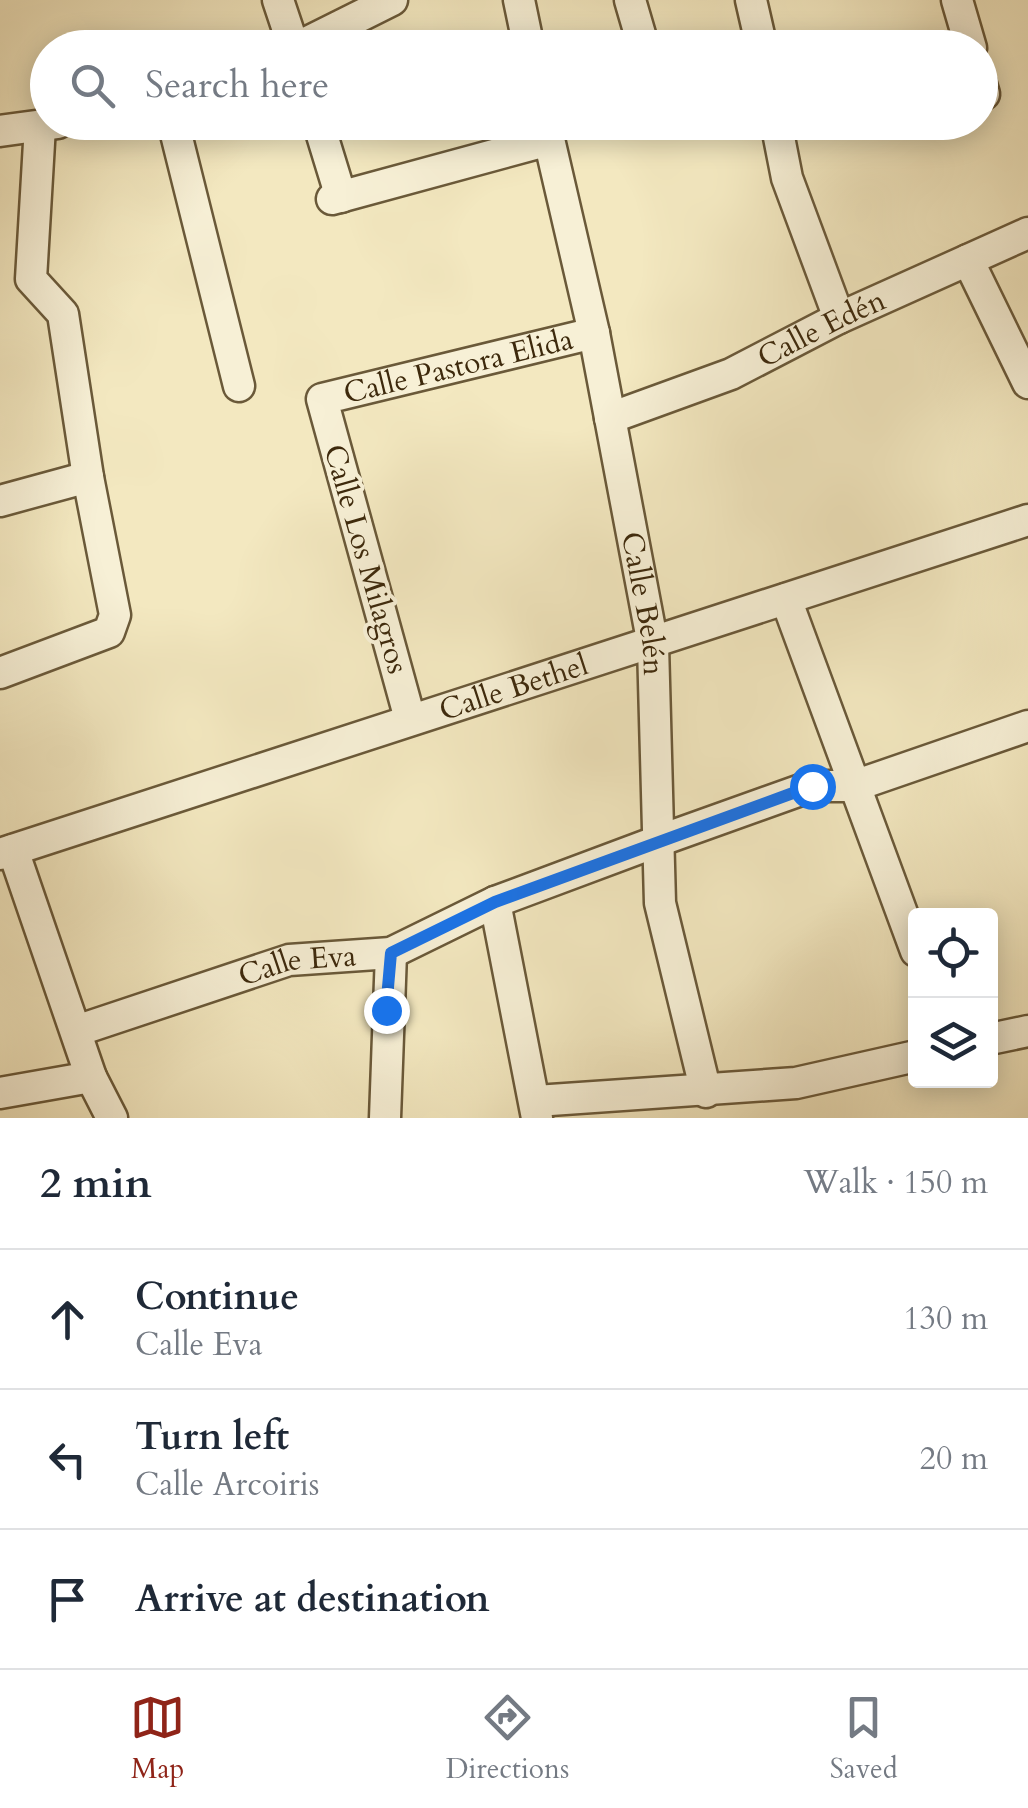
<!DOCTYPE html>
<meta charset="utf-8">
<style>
:root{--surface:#fff;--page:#f2f2f3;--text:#1f2937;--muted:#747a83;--line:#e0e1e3;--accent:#8f2418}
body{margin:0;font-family:Cardo,serif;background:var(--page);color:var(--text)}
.controls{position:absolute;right:30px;bottom:30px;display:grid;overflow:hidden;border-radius:10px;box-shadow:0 5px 25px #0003}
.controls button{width:90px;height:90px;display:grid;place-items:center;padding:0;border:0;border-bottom:2px solid var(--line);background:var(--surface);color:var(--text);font:50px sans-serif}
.stop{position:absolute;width:30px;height:30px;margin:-22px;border:8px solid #1a73e8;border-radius:50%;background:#fff}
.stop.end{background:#1a73e8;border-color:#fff;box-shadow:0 2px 10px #0008}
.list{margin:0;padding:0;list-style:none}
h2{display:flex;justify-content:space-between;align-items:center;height:130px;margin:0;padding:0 40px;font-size:42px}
h2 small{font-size:32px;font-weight:400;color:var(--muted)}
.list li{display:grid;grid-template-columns:65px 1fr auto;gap:30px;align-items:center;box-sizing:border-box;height:140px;padding:0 40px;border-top:2px solid var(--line)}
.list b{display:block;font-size:38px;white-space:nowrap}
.list p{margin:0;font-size:32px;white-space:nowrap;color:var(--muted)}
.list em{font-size:32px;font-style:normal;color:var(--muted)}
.icon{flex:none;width:55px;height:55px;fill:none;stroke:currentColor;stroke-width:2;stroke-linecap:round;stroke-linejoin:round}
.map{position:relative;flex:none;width:1028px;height:1118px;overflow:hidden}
.search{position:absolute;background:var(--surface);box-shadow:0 5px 25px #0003;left:30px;right:30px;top:30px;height:110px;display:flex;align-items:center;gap:25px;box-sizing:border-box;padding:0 35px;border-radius:55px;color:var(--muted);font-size:38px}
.sheet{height:550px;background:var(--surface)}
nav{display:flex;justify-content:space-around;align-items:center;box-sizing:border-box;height:140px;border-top:2px solid var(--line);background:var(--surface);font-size:28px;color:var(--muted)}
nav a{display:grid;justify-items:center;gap:5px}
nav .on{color:var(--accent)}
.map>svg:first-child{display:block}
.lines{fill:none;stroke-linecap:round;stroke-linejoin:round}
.minor-casing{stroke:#6a5939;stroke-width:35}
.minor{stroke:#f7f0d6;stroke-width:30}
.route{stroke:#1a73e8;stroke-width:12}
.labels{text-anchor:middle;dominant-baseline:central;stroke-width:8;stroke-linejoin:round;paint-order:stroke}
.street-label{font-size:30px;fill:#3d290c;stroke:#f7f0d6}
</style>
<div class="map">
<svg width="1028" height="1118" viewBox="0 0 1028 1118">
<rect width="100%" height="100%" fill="#f3e8c0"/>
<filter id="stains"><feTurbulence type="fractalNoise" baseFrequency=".002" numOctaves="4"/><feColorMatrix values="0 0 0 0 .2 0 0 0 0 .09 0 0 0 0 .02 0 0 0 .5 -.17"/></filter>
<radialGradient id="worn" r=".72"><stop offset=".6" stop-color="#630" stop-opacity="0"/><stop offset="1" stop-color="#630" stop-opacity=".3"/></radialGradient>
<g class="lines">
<g class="minor-casing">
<g id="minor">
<path d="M278,0l16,48"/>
<path d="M519,0l10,48"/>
<path d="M630,0l14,48"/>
<path d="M751,0l11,48"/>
<path d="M957,0l14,48"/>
<path d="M296,48l96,-48"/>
<path d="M980,81l4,13"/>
<path d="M173,122l66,264"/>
<path d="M318,122l23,75"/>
<path id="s1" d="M545,122l49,211 59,312 7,258 46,189"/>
<path d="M776,122l11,56 52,140"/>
<path d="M0,131l58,-8"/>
<path d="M332,199l217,-59"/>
<path d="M968,260l60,123"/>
<path id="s2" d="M610,418l121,-44 108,-56 189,-85"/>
<path d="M0,501l88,-24"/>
<path d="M786,599l130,352"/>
<path d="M0,673l109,-41 6,-17 -27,-138 -25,-163 -32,-35 9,-153"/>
<path id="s3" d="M410,719l-88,-320 272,-66"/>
<path d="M13,850l78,227 21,41"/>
<path id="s4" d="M0,854l1028,-334"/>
<path d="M495,902l42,216"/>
<path id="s5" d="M76,1031l213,-71 102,-7 104,-51 166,-62 151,-54h42l174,-60"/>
<path d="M990,1039l38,-8"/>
<path d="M0,1093l91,-16"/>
<path d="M536,1101l260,-18 120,-27"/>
<path d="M385,1118l6,-165"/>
</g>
</g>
<use href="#minor" class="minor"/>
</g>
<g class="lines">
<path class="route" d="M386,1010l5,-57 104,-51 317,-116"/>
</g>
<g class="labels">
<g class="street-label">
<text stroke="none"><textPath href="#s2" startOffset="230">Calle Edén</textPath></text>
<text stroke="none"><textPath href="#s3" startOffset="472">Calle Pastora Elida</textPath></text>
<text transform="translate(366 559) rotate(74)">Calle Los Milagros</text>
<text stroke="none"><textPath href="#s1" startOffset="492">Calle Belén</textPath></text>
<text stroke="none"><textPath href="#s4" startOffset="540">Calle Bethel</textPath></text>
<text stroke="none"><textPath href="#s5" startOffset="232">Calle Eva</textPath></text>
</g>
</g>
<rect width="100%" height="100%" filter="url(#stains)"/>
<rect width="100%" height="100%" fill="url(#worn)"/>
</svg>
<div class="controls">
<button><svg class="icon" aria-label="locate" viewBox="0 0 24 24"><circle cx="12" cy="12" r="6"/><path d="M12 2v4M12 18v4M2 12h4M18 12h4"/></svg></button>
<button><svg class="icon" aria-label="layers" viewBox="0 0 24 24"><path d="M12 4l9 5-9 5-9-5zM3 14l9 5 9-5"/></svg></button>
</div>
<div class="stop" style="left:812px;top:786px"></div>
<div class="stop end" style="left:386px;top:1010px"></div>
<div class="search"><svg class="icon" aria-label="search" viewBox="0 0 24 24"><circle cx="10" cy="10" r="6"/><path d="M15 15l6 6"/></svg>Search here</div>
</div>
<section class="sheet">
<h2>2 min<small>Walk · 150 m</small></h2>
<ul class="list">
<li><svg class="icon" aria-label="ahead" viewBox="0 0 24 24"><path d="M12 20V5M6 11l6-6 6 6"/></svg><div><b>Continue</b><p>Calle Eva</p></div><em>130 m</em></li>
<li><svg class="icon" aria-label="left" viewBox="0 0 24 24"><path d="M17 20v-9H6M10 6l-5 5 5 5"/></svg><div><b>Turn left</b><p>Calle Arcoiris</p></div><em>20 m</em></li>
<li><svg class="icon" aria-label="arrive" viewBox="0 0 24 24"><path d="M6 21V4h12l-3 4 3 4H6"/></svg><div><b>Arrive at destination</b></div></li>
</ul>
</section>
<nav>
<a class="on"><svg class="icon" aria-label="map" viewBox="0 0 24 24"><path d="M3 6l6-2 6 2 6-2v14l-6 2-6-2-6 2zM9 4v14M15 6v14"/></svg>Map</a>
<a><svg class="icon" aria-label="directions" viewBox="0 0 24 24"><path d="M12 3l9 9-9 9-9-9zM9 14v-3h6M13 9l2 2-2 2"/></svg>Directions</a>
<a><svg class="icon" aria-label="saved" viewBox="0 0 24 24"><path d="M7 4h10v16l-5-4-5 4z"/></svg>Saved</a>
</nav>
